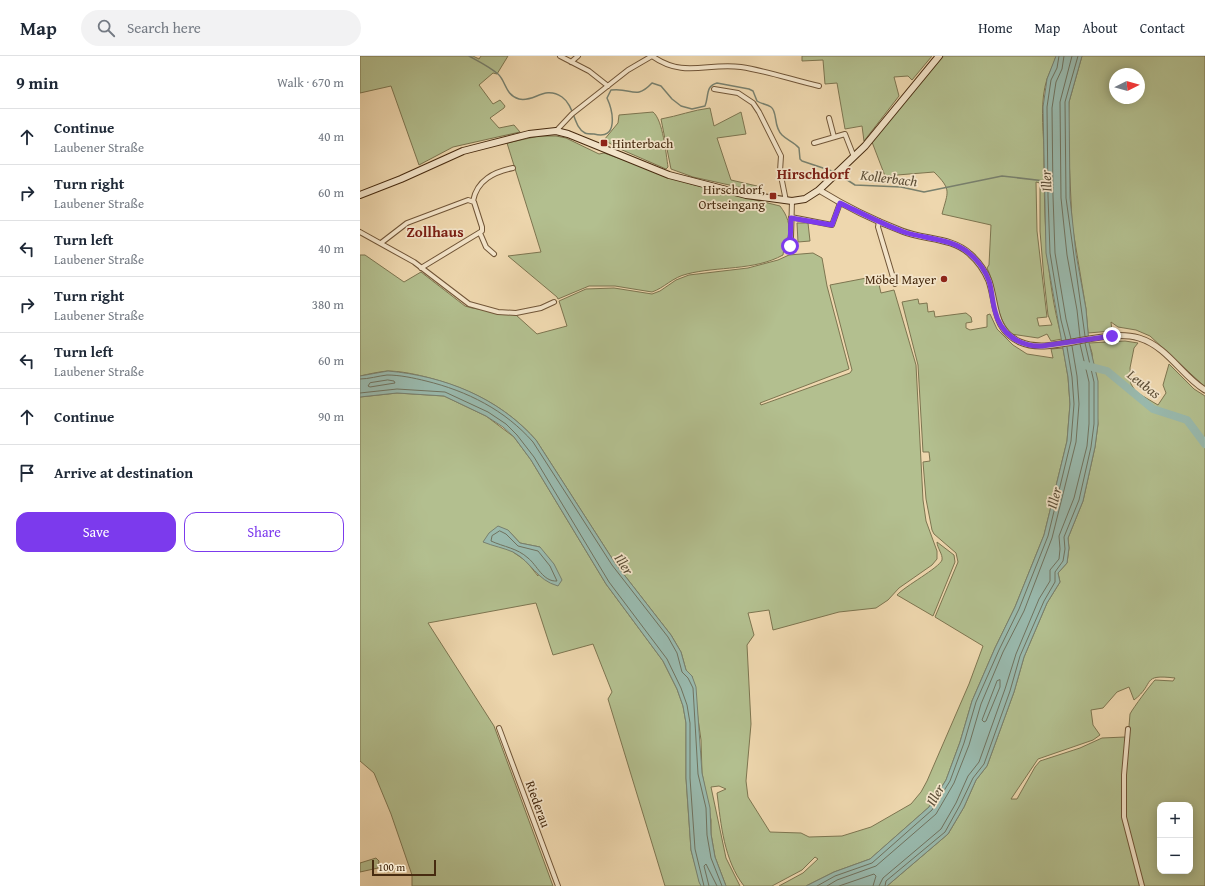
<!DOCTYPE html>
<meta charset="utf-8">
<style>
:root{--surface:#fff;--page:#f2f2f3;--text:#1f2937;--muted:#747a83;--line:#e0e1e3;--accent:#7c3aed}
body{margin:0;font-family:"Gentium Book Plus",serif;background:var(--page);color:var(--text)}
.controls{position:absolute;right:12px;bottom:12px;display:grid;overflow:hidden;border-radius:8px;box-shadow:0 2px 10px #0003}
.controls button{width:36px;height:36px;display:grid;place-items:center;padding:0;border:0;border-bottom:1px solid var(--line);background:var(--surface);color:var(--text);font:20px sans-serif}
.compass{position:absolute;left:749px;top:12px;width:36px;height:36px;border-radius:50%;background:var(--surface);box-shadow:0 2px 10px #0003;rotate:85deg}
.scale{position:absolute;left:12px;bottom:10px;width:64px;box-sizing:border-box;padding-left:4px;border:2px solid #472b10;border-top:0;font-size:11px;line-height:14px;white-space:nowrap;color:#472b10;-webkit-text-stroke:3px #f4e5ca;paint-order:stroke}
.stop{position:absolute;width:12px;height:12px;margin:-9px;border:3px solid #7c3aed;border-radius:50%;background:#fff}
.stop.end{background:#7c3aed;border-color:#fff;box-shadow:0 1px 4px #0008}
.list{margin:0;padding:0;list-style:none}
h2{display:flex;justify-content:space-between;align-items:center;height:52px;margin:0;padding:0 16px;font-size:17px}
h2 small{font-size:13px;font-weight:400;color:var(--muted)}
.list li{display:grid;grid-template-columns:26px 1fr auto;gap:12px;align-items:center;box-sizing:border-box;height:56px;padding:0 16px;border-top:1px solid var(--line)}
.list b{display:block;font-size:15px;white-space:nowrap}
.list p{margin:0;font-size:13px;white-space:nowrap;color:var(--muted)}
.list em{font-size:13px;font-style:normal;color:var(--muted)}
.actions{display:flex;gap:8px;padding:12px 16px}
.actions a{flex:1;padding:9px 0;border:1px solid var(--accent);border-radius:12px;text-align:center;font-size:14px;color:var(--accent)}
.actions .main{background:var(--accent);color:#fff}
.icon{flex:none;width:22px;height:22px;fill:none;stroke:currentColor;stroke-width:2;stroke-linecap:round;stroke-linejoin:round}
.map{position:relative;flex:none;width:845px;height:830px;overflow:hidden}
header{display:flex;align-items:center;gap:24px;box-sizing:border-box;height:56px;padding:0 20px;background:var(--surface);border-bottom:1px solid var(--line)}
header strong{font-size:19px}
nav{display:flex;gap:22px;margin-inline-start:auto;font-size:14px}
.search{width:280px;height:36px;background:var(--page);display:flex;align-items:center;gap:10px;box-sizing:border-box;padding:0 14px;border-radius:22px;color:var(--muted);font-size:15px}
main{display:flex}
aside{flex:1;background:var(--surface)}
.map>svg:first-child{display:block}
.green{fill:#b3bf8f;stroke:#7d7550;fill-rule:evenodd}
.water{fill:#99b9ad;stroke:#78806e}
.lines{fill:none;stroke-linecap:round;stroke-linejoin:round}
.shore{stroke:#70725e;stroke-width:1}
.stream{stroke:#78806e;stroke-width:1.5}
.river{stroke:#99b9ad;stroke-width:8}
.minor-casing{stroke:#715638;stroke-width:6}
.tertiary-casing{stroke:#715638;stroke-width:7}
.secondary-casing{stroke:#472b10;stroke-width:8}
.minor{stroke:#f4e5ca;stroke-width:4}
.tertiary{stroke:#f4e5ca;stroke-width:5}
.secondary{stroke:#f4e5ca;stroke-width:6}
.route{stroke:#7c3aed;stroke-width:5}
.poi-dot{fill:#8f2418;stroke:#f4e5ca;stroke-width:1.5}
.labels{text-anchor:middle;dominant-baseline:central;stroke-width:3.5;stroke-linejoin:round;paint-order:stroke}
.poi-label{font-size:13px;fill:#472b10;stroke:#f4e5ca;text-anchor:end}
.street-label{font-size:13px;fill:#472b10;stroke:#f4e5ca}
.water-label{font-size:14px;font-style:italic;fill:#5c4e37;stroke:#f4e5ca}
.quarter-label{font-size:15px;font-weight:bold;fill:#7a1f14;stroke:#f4e5ca}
</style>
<header>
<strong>Map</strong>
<div class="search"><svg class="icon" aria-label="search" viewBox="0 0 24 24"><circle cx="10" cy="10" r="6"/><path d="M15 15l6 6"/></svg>Search here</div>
<nav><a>Home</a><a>Map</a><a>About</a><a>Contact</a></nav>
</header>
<main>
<aside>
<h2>9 min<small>Walk · 670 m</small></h2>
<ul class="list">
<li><svg class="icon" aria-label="ahead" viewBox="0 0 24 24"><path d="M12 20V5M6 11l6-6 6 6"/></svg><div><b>Continue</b><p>Laubener Straße</p></div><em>40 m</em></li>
<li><svg class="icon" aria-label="right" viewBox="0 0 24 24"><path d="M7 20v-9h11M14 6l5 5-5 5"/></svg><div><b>Turn right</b><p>Laubener Straße</p></div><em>60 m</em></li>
<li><svg class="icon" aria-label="left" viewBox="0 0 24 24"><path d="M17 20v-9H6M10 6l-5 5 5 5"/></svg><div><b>Turn left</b><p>Laubener Straße</p></div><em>40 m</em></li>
<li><svg class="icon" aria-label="right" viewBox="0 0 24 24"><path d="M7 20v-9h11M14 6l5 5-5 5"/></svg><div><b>Turn right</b><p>Laubener Straße</p></div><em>380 m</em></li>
<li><svg class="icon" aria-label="left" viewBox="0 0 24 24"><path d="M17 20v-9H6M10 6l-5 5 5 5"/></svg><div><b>Turn left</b><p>Laubener Straße</p></div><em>60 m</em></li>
<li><svg class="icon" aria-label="ahead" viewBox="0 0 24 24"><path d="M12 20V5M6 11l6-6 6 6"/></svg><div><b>Continue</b></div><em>90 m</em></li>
<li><svg class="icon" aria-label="arrive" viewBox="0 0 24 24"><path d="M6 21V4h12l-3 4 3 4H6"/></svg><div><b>Arrive at destination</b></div></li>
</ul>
<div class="actions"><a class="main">Save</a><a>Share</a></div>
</aside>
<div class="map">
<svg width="845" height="830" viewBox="0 0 845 830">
<rect width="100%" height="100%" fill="#eed7ae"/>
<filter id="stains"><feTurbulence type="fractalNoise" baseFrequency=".005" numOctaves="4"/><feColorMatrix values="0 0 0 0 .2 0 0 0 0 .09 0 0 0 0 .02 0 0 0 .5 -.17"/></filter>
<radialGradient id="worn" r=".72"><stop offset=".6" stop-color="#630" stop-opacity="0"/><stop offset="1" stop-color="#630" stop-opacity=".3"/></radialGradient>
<path class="green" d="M0,0h113l6,3 2,-3h27l-11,18 -4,-1 -14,12 14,19 7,-4 5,6 -1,2 -14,10 9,10 15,-3 6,7 -67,15 -34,18 -28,-79 -31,7z
M442,0h130l-20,24 -4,-4 -14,1 5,19 -35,45 -2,-15 -17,3 -8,-46 -12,1 -2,-24 -21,1z
M582,0h114c-2,8 -6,15 -9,23 -7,22 -4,47 -3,70 0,64 1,128 18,190l-11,2 -4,-7 -9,4 -27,-4c-19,-24 -12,-41 -24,-66l2,-3 2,-40 -49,-11c6,-23 10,-24 -8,-42l-49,4 -13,-34zM676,126l4,1v48l4,48 4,36 4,10 -13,1 -2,-8 10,-1 -10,-86z
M722,0h123v331l-55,-51 -14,-6 -18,-3 -7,-5 1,9 -24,2 -2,-24 -14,-85 -4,-90 1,-32zM755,18h24v24h-24z
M350,52l4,18 27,-14 5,22 -29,4 14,42 26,6 4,6 -68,-15 -22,-8 -10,-50c17,-3 32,-9 49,-11z
M293,56c10,8 13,42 15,55l-2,2 -46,-20 -16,-9 14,-17 1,-8z
M179,80h17l10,2 33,16 5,-1 87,31 89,22c7,9 11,19 8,31 -1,7 -5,11 -5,18 -29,16 -65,11 -96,19 -14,3 -23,14 -35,18l-37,-6h-26l-31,13 -1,-2 -49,-41 33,-4 -34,-109z
M448,167l2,18 -12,1 -1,-19z
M453,197l9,5 5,28 22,83 -89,34 1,2 89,-32 2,-3 -22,-85 47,-9 4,17 13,-3 22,75 7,135 3,21 11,30v8l-5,6 -33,23 -11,12 -12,8 -37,4 -66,18 -4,-20 -21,3 6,22 -7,10 4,79 -5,57 2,16 22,35 31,1 8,4 33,-1 29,-9 40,-23 10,-12 6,-11 42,-97 14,-38 -48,-29 23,-55 -2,-9 -22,-19 -2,-4 -6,-31 -3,-37 7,-1 -1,-9h-6l-5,-87 -16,-63 16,-3 1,5 8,-1 1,9 6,-1 1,6 31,-4 5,4 1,5 -6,1v5l4,2 17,-3v-12l3,-1 7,15 16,16 14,9 26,4 -2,-9 12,-1 5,29 2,27 -3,37 -23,94 -29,72 -20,41 -23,53 -12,41 -14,38 -17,27 -59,52 -36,13 -28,14h-27l24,-13 15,-14 -3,-2 -13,13 -30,16h-28c-20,-26 -23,-61 -27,-93l9,-4 -7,-3 -8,1 15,71 14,28h-14l-11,-29 -4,-23v-14l-9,-47 -1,-33 -9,-64 -6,-6 -5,-18 -10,-17 -56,-72 -79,-123c-29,-33 -67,-52 -110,-63 -12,-3 -26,-6 -39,-6 -9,1 -18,3 -27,5v-121h5l39,27 17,-10 44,34 7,2 44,7 21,19 30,-8 -8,-25 27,-12 28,-1 38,6 8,-3 16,-11 13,-5 59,-7 30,-8 11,-5z
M765,285l13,2 -4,5 -4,20 1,16 5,8 22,13 8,-12 -3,-8 6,-21 25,25 11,7v490h-62l-17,-69 -1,-42 5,-61c3,-6 21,-30 25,-34l18,1 2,-3c-35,-4 -19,5 -41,22l-5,-13 -12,5 -14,16 -12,2 2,15 7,10 -7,5 -55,19 -27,40h6l18,-32 5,-6 40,-13 22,-10 23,-1 -3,72 19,77h-254l61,-52 16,-27 12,-27 11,-14 27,-74 10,-35 23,-54 13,-21 -2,-9 9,-10 2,-15 -1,-10 15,-37 12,-54 3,-23 -6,-71 -3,-10zM800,749h30v66h-30z
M37,337l47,3 42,20 28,21 17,23 75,124 57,77 14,28 6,17 3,17v55l5,72 10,36h-36l-57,-187 4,-7 -19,-48 -40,11 -17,-52 -108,20 66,103 59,160h-141v-11l-21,-61 -17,-41 -14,-12v-364zM148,474l12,13 20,4 -2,29 -12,-15 -13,-9z
M577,486l17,13 1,7 -22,54 -36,-21c8,-9 42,-27 45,-35 1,-6 -5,-12 -5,-18z
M16,802l3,3 -1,7 -18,4v-9z"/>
<path class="water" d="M696,0h26l-13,46 1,96 6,56 10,55 3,34 9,38v43l-3,23 -12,54 -15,37 1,10 -2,15 -9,10 2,9 -13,21 -23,54 -10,35 -27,74 -11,14 -12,27 -16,27 -61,52h-81l28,-14 36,-13 59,-52 17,-27 14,-38 12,-41 23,-53 20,-41 29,-72 23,-94 3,-37 -2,-27 -22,-124 -3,-146 4,-28z
M28,315c56,5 110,26 148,69l79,123 56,72 10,17 5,18 6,6 4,11 6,86 8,35 1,26 4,23 11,29h-25l-2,-4 -8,-32 -5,-72v-55l-3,-17 -6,-17 -14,-28 -57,-77 -75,-124 -17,-23 -11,-10 -17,-11 -42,-20 -47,-3 -37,4v-21z
M138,470l10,4 12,13 20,4 14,17 8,16 -4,6c-22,-6 -26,-24 -45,-34 -9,-4 -20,-6 -30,-10l6,-9z"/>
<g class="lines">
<path class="shore" d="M699,0l-2,12 -6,12 -4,27 1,89 2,57 11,67 5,20
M704,0l-2,13 -6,13 -4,26 1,88 2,57 11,66 5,20
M712,0l-12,46 1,96 6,57 10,55 3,27
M718,0l-13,46 1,96 19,138
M0,323c9,0 18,-3 27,-4 13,0 27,3 39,6 41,10 79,29 107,61l79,123 56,72 9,16 5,19 6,6 5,10 5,86 8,34 1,27 4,23 11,28
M28,324l6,1 1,2 -25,4 -2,-1 2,-3z
M0,337l37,-4 48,3 43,20 18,12 11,11 17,22 75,125 58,77 14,29 6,17 3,18v55l5,71 9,37
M140,475l6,3 12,12 20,5 12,15 7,15c-14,1 -20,-16 -29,-23 -11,-10 -24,-11 -37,-17l1,-5z
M640,624v7l-14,34 -2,1 -2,-2 15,-39z
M349,830l-5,-20 2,-2 11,22
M457,830l18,-10 37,-13 60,-53 18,-29 14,-38 12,-41 23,-52 20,-41 29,-73 23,-95 3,-37 -2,-27 -5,-30
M467,830l10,-6 39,-14 60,-52 18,-31 15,-38 12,-41 22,-52 21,-41 28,-73 24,-96 3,-38 -2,-28 -5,-30
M479,830l35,-12 2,2 -3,10
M519,830l4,-8 58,-49 15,-26 12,-27 11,-14 26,-73 11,-35 23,-55 11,-18v-11l9,-11 1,-10 -1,-13 15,-38 13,-52 2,-22v-42l-9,-38
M525,830l1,-5 59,-49 15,-27 13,-27 11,-14 26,-73 10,-35 24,-55 11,-19v-10l8,-11 2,-12 -1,-12 15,-37 12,-53 3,-23v-42l-9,-39"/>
<path class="stream" d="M109,0c9,5 21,11 29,18 8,7 7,21 21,25 15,4 25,-14 43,-2 13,9 11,30 23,36 2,1 6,1 9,1 25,7 19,-23 13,-36l4,-8c21,-3 24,11 41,-7l9,3 11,13 9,7 11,3 13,-3c4,-9 0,-20 12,-23l32,6 4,2 4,10c4,3 10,3 14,6 7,5 2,20 11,28 5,5 12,7 17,13l1,11 2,2 33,11
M478,118l17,11 46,2 23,5 78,-16 43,5"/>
<path class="river" d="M724,309l23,6 46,38 34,11 18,24"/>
<g class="minor-casing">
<path id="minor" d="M200,0l29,15 19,15
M292,0c33,23 55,6 89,11 26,4 52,13 78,19
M211,6l7,-6
M354,33l24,4 15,10 6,9 22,44 -1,15 6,30
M469,62l5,19
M196,75l16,-17 56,-44 24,-14
M454,87l31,-9 9,23
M113,145c4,-21 21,-29 40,-33
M431,161l41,8 8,-22
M519,165l-1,6 17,57
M0,176l54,30 55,42 29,8 18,1 25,-5 13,-6
M120,177l6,14 8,7
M21,187l26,-20 61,-23 6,2 8,25v4l-61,37
M428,195l3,-14 1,-36
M139,672l59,158
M768,673l-4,46v42l18,69"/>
</g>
<g class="tertiary-casing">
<path id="tertiary" d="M459,134c26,16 54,30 83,41 22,9 50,6 68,23 8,7 15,17 19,27 8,24 4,49 31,61 31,14 83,-15 119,-4 29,9 42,37 66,52"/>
</g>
<g class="secondary-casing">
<path id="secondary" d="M0,139l41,-16 62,-28 66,-17 27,-3 12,3 101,41 77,20 46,6 13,-2 14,-9 46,-44 74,-90"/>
</g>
<use href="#minor" class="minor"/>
<use href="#tertiary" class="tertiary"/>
<use href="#secondary" class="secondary"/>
</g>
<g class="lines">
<path class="route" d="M430,190l1,-28 41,7 8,-22c21,10 42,21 64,29 21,7 48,6 66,22 8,7 15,16 19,27 3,9 3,20 6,30 5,22 24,36 47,35l70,-10"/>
</g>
<g class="poi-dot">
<rect x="240" y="83" width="8" height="8" rx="2"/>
<rect x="409" y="136" width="8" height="8" rx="2"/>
<circle cx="584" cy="223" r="4"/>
</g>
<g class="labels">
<g class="poi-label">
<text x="252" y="87" text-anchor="start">Hinterbach</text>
<text x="405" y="133">Hirschdorf,<tspan x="405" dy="15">Ortseingang</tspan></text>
<text x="576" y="223">Möbel Mayer</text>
</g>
<g class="street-label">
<text transform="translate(178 748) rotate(70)">Riederau</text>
</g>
<g class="water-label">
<text transform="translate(529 122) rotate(7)">Kollerbach</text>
<text transform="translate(686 125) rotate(-93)">Iller</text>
<text transform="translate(784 328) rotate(38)">Leubas</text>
<text transform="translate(694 442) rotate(-75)">Iller</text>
<text transform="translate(264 508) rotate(56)">Iller</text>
<text transform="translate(575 739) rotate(-61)">Iller</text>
</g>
<g class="quarter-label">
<text x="453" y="117">Hirschdorf</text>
<text x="75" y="175">Zollhaus</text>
</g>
</g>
<rect width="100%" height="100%" filter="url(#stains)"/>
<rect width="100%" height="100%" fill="url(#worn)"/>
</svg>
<div class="controls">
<button>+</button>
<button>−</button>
</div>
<svg class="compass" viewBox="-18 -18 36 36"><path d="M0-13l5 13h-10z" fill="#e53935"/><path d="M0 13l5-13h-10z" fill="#747a83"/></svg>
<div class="scale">100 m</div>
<div class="stop" style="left:430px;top:190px"></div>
<div class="stop end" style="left:752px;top:280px"></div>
</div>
</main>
